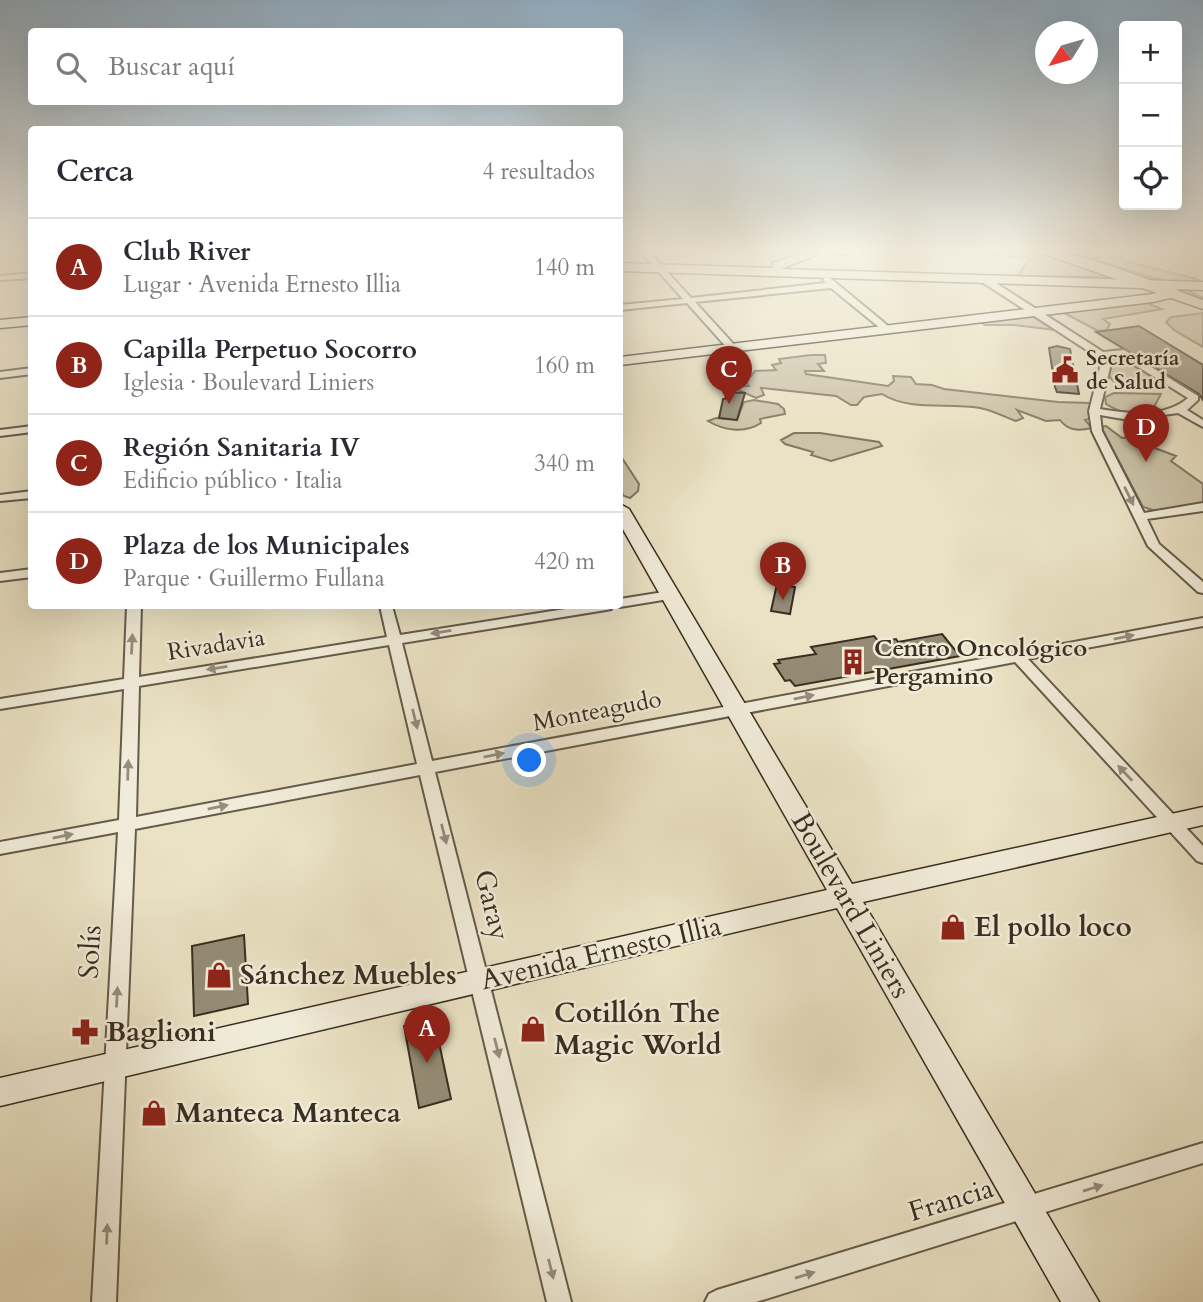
<!DOCTYPE html>
<html lang="es">
<meta charset="utf-8">
<style>
:root{--surface:#fff;--page:#f7f7f7;--text:#2b2b33;--muted:#7c7c81;--line:#e1e1e2;--accent:#8f2418}
body{margin:0;font-family:Cardo,serif;background:var(--page);color:var(--text)}
.controls{position:absolute;right:21px;top:21px;display:grid;overflow:hidden;border-radius:7px;box-shadow:0 7px 28px #0002}
.controls button{width:63px;height:63px;display:grid;place-items:center;padding:0;border:0;border-bottom:2px solid var(--line);background:var(--surface);color:var(--text);font:35px sans-serif}
.compass{position:absolute;left:1035px;top:21px;width:63px;height:63px;border-radius:50%;background:var(--surface);box-shadow:0 7px 28px #0002;rotate:233deg}
.you{position:absolute;left:530px;top:761px;width:24px;height:24px;margin:-18px;border:5px solid #fff;border-radius:50%;background:#1a73e8;box-shadow:0 0 0 10px #1a73e833}
.badge{display:grid;place-items:center;width:46px;height:46px;border-radius:50%;background:var(--accent);color:#fff;font-size:23px;font-weight:700}
.pin{position:absolute;translate:-50% -58px;filter:drop-shadow(0 2px 4px #0008)}
.pin::after{content:'';position:absolute;top:37px;width:24px;height:21px;background:inherit;clip-path:polygon(0 0,100% 0,50% 100%)}
.list{margin:0;padding:0;list-style:none}
h2{display:flex;justify-content:space-between;align-items:center;height:91px;margin:0;padding:0 28px;font-size:30px}
h2 small{font-size:23px;font-weight:400;color:var(--muted)}
.list li{display:grid;grid-template-columns:46px 1fr auto;gap:21px;align-items:center;box-sizing:border-box;height:98px;padding:0 28px;border-top:2px solid var(--line)}
.list b{display:block;font-size:26px;white-space:nowrap}
.list p{margin:0;font-size:23px;white-space:nowrap;color:var(--muted)}
.list em{font-size:23px;font-style:normal;color:var(--muted)}
.icon{flex:none;width:38px;height:38px;fill:none;stroke:currentColor;stroke-width:2;stroke-linecap:round;stroke-linejoin:round}
.map{position:relative;flex:none;width:1203px;height:1302px;overflow:hidden}
.search{position:absolute;background:var(--surface);box-shadow:0 7px 28px #0002;left:28px;top:28px;width:595px;height:77px;display:flex;align-items:center;gap:18px;box-sizing:border-box;padding:0 24px;border-radius:7px;color:var(--muted);font-size:26px}
.panel{position:absolute;background:var(--surface);box-shadow:0 7px 28px #0002;left:28px;top:126px;width:595px;height:483px;border-radius:7px}
.map>svg:first-child{display:block}
.green{fill:#ccc3a8;stroke:#827864;stroke-width:2}
.lines{fill:none;stroke-linecap:round;stroke-linejoin:round}
.stream{stroke:#7f7562;stroke-width:2.5}
.building{fill:#958c76;stroke:#392e21;stroke-width:2}
.street-casing{stroke:#655b4a;stroke-width:4}
.secondary-casing{stroke:#392e21;stroke-width:3}
.primary-casing{stroke:#392e21;stroke-width:3}
.street{fill:#f1ecd9;fill-rule:evenodd}
.secondary{fill:#f1ecd9;fill-rule:evenodd}
.primary{fill:#eae2c4;fill-rule:evenodd}
.oneway{fill:#958d7d}
.labels{text-anchor:middle;dominant-baseline:central;stroke-width:5;stroke-linejoin:round;paint-order:stroke}
.far-poi-label{font-size:21px;font-weight:bold;fill:#392e21;stroke:#f1ecd9;text-anchor:start}
.street-label{font-size:24px;fill:#392e21;stroke:#f1ecd9}
.poi-label{font-size:24px;font-weight:bold;fill:#392e21;stroke:#f1ecd9;text-anchor:start}
.near-street-label{font-size:28px;fill:#392e21;stroke:#f1ecd9}
.near-poi-label{font-size:28px;font-weight:bold;fill:#392e21;stroke:#f1ecd9;text-anchor:start}
</style>
<div class="map">
<svg width="1203" height="1302" viewBox="0 0 1203 1302">
<rect width="100%" height="100%" fill="#eae2c4"/>
<filter id="stains"><feTurbulence type="fractalNoise" baseFrequency=".00286" numOctaves="4"/><feColorMatrix values="0 0 0 0 .2 0 0 0 0 .09 0 0 0 0 .02 0 0 0 .5 -.17"/></filter>
<radialGradient id="worn" r=".72"><stop offset=".6" stop-color="#630" stop-opacity="0"/><stop offset="1" stop-color="#630" stop-opacity=".3"/></radialGradient>
<path class="green" d="M989,250h38l87,27 -96,-1 12,-18 -37,-3z
M1051,250h70l-1,5 4,6 73,18 6,5 -50,-3z
M1144,302l18,7 -59,10 7,5 -3,6 -9,1 -34,-18z
M1203,313v34l-29,-17 -8,-8 5,-5z
M1031,316l24,14 -42,-5h-28l-5,-3z
M811,355h14l1,8 -8,1 6,7h-19l1,3 82,12 6,-5 -1,-5 18,1 5,7 16,1 12,4 114,13 32,1v16l-5,1 7,8c-13,3 -24,3 -32,-8l-14,1 -29,-11 6,8 -7,3c-12,-4 -24,-11 -36,-13 -33,-6 -69,4 -98,-14l-18,3 -7,8h-6l-15,-9 -75,-8 3,7 -8,3 -22,-10 1,-2h14l-7,-9 9,-1 4,-5 21,-1 -4,-5 9,-2 -2,-4z
M1121,359l33,18 4,6 -2,3c-15,6 -38,4 -47,-10l4,-16z
M1114,393l47,1 -8,15c-15,8 -33,4 -47,-5l-1,-7z
M754,400l24,4 6,5 1,5 -25,5 1,4c-17,11 -38,7 -53,-2l8,-3 21,2 7,-18z
M1106,426l16,12 15,-2 15,11 24,9 -5,5 32,23v20l-47,7 -13,-4 -42,-80z
M794,433h26l59,9 3,4 -51,15 -20,-6 2,-3 -28,-8 -4,-4z
M620,455l19,29 -1,7 -8,7 -6,-2 -4,-6z"/>
<g class="lines">
<path class="stream" d="M1061,250l106,32
M1182,288l21,10"/>
</g>
<path class="building" d="M1139,326l64,39v35l-4,-6 -103,-62z
M1057,346l13,3 9,45 -22,-2 -2,-5 -6,-39z
M728,392l17,1 -8,27 -18,-2 4,-19h2z
M777,584l18,3 -5,27 -19,-3z
M942,634l18,22 -165,30 -5,-6 -5,1 -11,-17 6,-1 -2,-3 38,-6 -5,-7 63,-11 5,6 17,-3 2,3z
M244,935l4,69 -54,12 -2,-70z
M434,1019l17,80 -32,9 -15,-82z"/>
<g class="lines">
<g class="street-casing">
<path id="street" d="M0,250h5l-5,4z
M639,250h8l44,48 135,-15 -3,-3 1,-2h6l63,52 -8,2 -54,-44 -136,14 42,46 -8,2 -42,-47 -67,7v-5l63,-6z
M32,273v5l-32,2v-4z
M979,276h6l118,76 21,-2 74,46v4l-11,10 16,10v7l-25,-14 -49,7 -29,-5 2,16 42,82 59,-10v8l-56,8 12,25 44,38v11l-5,-1 -50,-46 -56,-115 -3,-20 13,-51 -123,-80zM1119,355l69,43c-23,20 -60,16 -88,11l12,-50 -2,-2z
M32,368v6l-32,4v-6z
M32,426v6l-32,4v-6z
M32,491v7l-32,3v-6z
M32,569v8l-32,4v-8z
M670,591l5,1 2,3 -2,3 -55,9 -5,-1h5v-7z
M127,606h14l-2,71 248,-40 -7,-31h12l8,29 184,-29h28l-1,3 -5,1 -204,33 30,118 771,-143v8l-175,33 175,187v17l-6,-2 -182,-199 -580,110 136,530h-24l-127,-527 -285,54 -19,473h-24l26,-470 -118,22v-12l119,-22 5,-131 -124,20v-10l124,-20zM389,645l28,119 -281,53 3,-131z
M1203,1143v20l-447,139h-51l4,-8 8,-4z"/>
</g>
<g class="secondary-casing">
<path id="secondary" d="M811,250h17l-47,19 422,13v8l-583,-19v-8l152,5 1,-5z
M829,250h27c-6,6 -21,6 -27,0z
M1173,289l5,1v6l-25,6 -533,63v-8l533,-63z
M32,317v8l-32,3v-8z
M620,504l9,5 223,375 351,-77v18l-340,77 236,400h-38l-224,-394 -837,198v-28l827,-188 -207,-366z"/>
</g>
<g class="primary-casing">
<path id="primary" d="M1032,250c49,0 123,33 171,50v9z"/>
</g>
<use href="#street" class="street"/>
<use href="#secondary" class="secondary"/>
<use href="#primary" class="primary"/>
</g>
<defs><path id="oneway-solid" d="M-6-.8H1V-3.2L6.5 0L1 3.2V.8H-6Z" transform="scale(1.75)"/></defs>
<g class="oneway">
<use href="#oneway-solid" transform="translate(1129 496) rotate(64)"/>
<use href="#oneway-solid" transform="translate(441 632) rotate(171)"/>
<use href="#oneway-solid" transform="translate(1124 637) rotate(-11)"/>
<use href="#oneway-solid" transform="translate(132 644) rotate(-87)"/>
<use href="#oneway-solid" transform="translate(217 668) rotate(171)"/>
<use href="#oneway-solid" transform="translate(804 697) rotate(-11)"/>
<use href="#oneway-solid" transform="translate(415 719) rotate(76)"/>
<use href="#oneway-solid" transform="translate(494 755) rotate(-11)"/>
<use href="#oneway-solid" transform="translate(128 770) rotate(-88)"/>
<use href="#oneway-solid" transform="translate(1125 773) rotate(-133)"/>
<use href="#oneway-solid" transform="translate(218 807) rotate(-11)"/>
<use href="#oneway-solid" transform="translate(444 834) rotate(76)"/>
<use href="#oneway-solid" transform="translate(63 836) rotate(-11)"/>
<use href="#oneway-solid" transform="translate(117 997) rotate(-87)"/>
<use href="#oneway-solid" transform="translate(497 1048) rotate(76)"/>
<use href="#oneway-solid" transform="translate(1093 1188) rotate(-17)"/>
<use href="#oneway-solid" transform="translate(107 1234) rotate(-88)"/>
<use href="#oneway-solid" transform="translate(551 1269) rotate(76)"/>
<use href="#oneway-solid" transform="translate(805 1275) rotate(-17)"/>
</g>
<linearGradient id="sky" x2="0" y2="1"><stop stop-color="#91aec4"/><stop offset="0.58" stop-color="#f6f2e4"/><stop offset="1" stop-color="#f6f2e4" stop-opacity="0"/></linearGradient>
<rect width="1203" height="432" fill="url(#sky)"/>
<defs>
<g id="civic-bare" transform="scale(2.1)"><path d="M-.6-6.5H3V-4.5H.6V-3L4-1V1h2V6H-6V1h2V-1L-.6-3ZM-1.2 2.5V6h2.4V2.5Z" fill="#8f2418" stroke="#f1ecd9" stroke-width="2.5" paint-order="stroke"/></g>
<g id="building-bare" transform="scale(2.1)"><path d="M-4-6H4V6H1V3H-1V6H-4ZM-2.5-4.3h1.7v1.8h-1.7ZM.8-4.3h1.7v1.8H.8ZM-2.5-1h1.7V.8h-1.7ZM.8-1h1.7V.8H.8Z" fill="#8f2418" stroke="#f1ecd9" stroke-width="2.5" paint-order="stroke"/></g>
<g id="shop-bare" transform="scale(2.1)"><path d="M-5-2.5h2.3a2.7 3.5 0 0 1 5.4 0H5L5.5 6h-11ZM-1.5-2.5h3a1.5 2.3 0 0 0-3 0Z" fill="#8f2418" stroke="#f1ecd9" stroke-width="2.5" paint-order="stroke"/></g>
<g id="pharmacy-bare" transform="scale(2.1)"><path d="M-2-6h4v4h4v4h-4v4h-4v-4h-4v-4h4Z" fill="#8f2418" stroke="#f1ecd9" stroke-width="2.5" paint-order="stroke"/></g>
</defs>
<g fill-rule="evenodd">
<use href="#civic-bare" x="1065" y="370"/>
<use href="#building-bare" x="853" y="662"/>
<use href="#shop-bare" x="953" y="927"/>
<use href="#shop-bare" x="219" y="975"/>
<use href="#shop-bare" x="533" y="1029"/>
<use href="#pharmacy-bare" x="85" y="1032"/>
<use href="#shop-bare" x="154" y="1113"/>
</g>
<g class="labels">
<g class="far-poi-label">
<text x="1086" y="358">Secretaría<tspan x="1086" dy="24">de Salud</tspan></text>
</g>
<g class="street-label">
<text transform="translate(216 645) rotate(-9)">Rivadavia</text>
<text transform="translate(597 711) rotate(-11)">Monteagudo</text>
</g>
<g class="poi-label">
<text x="874" y="648">Centro Oncológico<tspan x="874" dy="28">Pergamino</tspan></text>
</g>
<g class="near-street-label">
<text transform="translate(492 905) rotate(76)">Garay</text>
<text transform="translate(851 905) rotate(60)">Boulevard Liniers</text>
<text transform="translate(90 952) rotate(-87)">Solís</text>
<text transform="translate(601 953) rotate(-13)">Avenida Ernesto Illia</text>
<text transform="translate(951 1200) rotate(-17)">Francia</text>
</g>
<g class="near-poi-label">
<text x="974" y="927">El pollo loco</text>
<text x="240" y="975">Sánchez Muebles</text>
<text x="554" y="1013">Cotillón The<tspan x="554" dy="32">Magic World</tspan></text>
<text x="106" y="1032">Baglioni</text>
<text x="175" y="1113">Manteca Manteca</text>
</g>
</g>
<rect width="100%" height="100%" filter="url(#stains)"/>
<rect width="100%" height="100%" fill="url(#worn)"/>
</svg>
<div class="controls">
<button>+</button>
<button>−</button>
<button><svg class="icon" aria-label="locate" viewBox="0 0 24 24"><circle cx="12" cy="12" r="6"/><path d="M12 2v4M12 18v4M2 12h4M18 12h4"/></svg></button>
</div>
<svg class="compass" viewBox="-18 -18 36 36"><path d="M0-13l5 13h-10z" fill="#e53935"/><path d="M0 13l5-13h-10z" fill="#7c7c81"/></svg>
<div class="you"></div>
<div class="pin badge" style="left:427px;top:1063px">A</div>
<div class="pin badge" style="left:783px;top:600px">B</div>
<div class="pin badge" style="left:729px;top:404px">C</div>
<div class="pin badge" style="left:1146px;top:462px">D</div>
<div class="search"><svg class="icon" aria-label="search" viewBox="0 0 24 24"><circle cx="10" cy="10" r="6"/><path d="M15 15l6 6"/></svg>Buscar aquí</div>
<section class="panel">
<h2>Cerca<small>4 resultados</small></h2>
<ul class="list">
<li><span class="badge">A</span><div><b>Club River</b><p>Lugar · Avenida Ernesto Illia</p></div><em>140 m</em></li>
<li><span class="badge">B</span><div><b>Capilla Perpetuo Socorro</b><p>Iglesia · Boulevard Liniers</p></div><em>160 m</em></li>
<li><span class="badge">C</span><div><b>Región Sanitaria IV</b><p>Edificio público · Italia</p></div><em>340 m</em></li>
<li><span class="badge">D</span><div><b>Plaza de los Municipales</b><p>Parque · Guillermo Fullana</p></div><em>420 m</em></li>
</ul>
</section>
</div>
